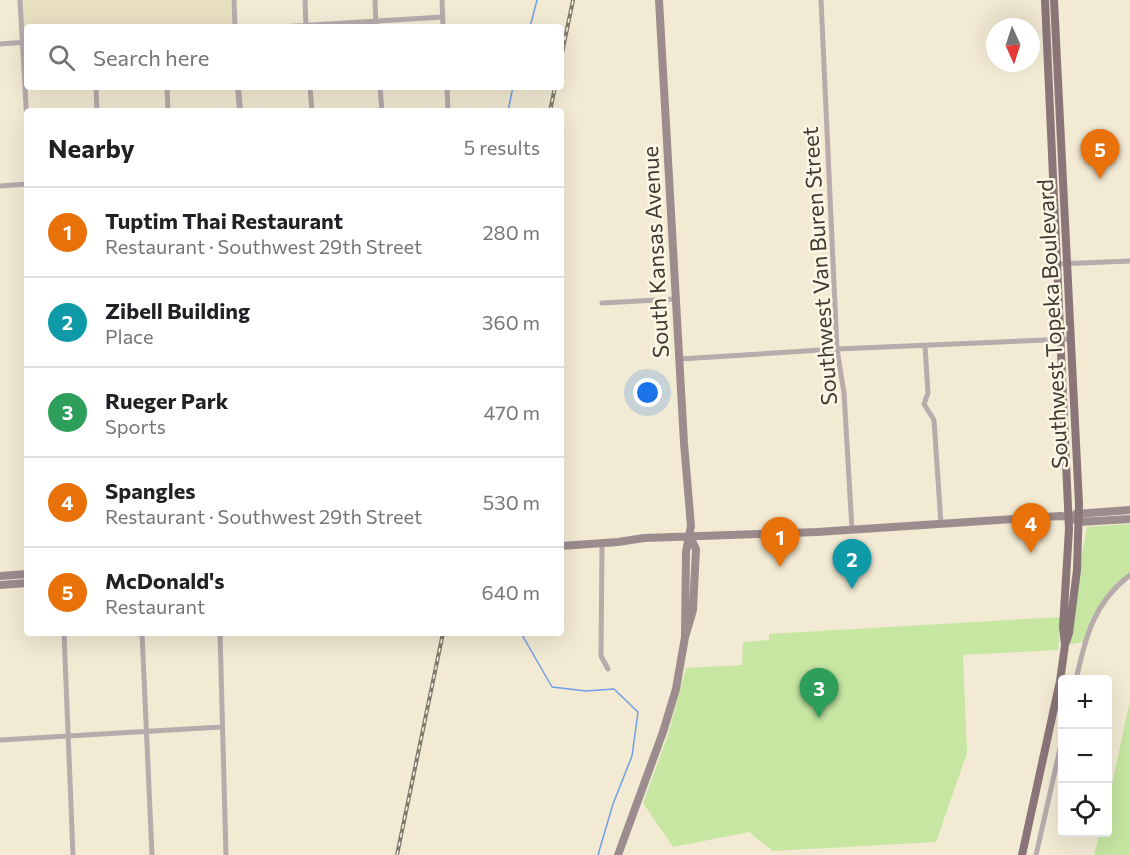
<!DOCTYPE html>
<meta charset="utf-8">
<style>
:root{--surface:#fff;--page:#f2f2f2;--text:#202124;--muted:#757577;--line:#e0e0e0;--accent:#0f766e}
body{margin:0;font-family:Commissioner,sans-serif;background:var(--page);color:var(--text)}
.controls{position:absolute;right:18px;bottom:18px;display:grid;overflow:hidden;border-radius:6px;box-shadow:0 6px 24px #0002}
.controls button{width:54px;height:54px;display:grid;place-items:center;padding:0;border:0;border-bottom:2px solid var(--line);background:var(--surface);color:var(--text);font:30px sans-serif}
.compass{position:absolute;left:986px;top:18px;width:54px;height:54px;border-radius:50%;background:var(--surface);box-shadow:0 6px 24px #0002;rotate:177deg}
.you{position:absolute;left:648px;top:393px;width:21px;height:21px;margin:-15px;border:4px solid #fff;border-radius:50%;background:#1a73e8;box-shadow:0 0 0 9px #1a73e833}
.badge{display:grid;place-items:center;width:39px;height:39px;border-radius:50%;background:var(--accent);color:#fff;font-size:20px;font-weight:700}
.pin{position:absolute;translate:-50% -50px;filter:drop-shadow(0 2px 3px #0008)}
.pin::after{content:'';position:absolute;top:32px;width:21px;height:18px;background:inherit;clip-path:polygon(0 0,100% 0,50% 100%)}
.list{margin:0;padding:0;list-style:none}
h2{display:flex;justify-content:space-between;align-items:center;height:78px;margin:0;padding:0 24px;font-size:26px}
h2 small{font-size:20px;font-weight:400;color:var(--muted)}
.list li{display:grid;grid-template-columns:39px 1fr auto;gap:18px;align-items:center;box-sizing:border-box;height:90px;padding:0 24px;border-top:2px solid var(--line)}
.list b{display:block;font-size:22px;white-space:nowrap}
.list p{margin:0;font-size:20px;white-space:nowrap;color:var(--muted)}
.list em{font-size:20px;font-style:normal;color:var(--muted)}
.icon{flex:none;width:33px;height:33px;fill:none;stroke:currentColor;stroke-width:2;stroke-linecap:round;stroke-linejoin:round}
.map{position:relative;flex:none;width:1130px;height:855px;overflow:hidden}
.search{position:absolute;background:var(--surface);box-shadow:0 6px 24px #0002;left:24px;top:24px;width:540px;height:66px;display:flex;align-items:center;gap:15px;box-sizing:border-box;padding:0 21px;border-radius:6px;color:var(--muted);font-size:22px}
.panel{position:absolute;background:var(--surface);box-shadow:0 6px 24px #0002;left:24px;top:108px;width:540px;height:528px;border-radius:6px}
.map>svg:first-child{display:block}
.built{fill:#e8dec0}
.green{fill:#c6e6a2}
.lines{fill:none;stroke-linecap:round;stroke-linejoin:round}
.stream{stroke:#709ee8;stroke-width:1.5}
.minor{stroke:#b7abac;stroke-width:5}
.tertiary{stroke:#b7abac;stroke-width:6}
.secondary{stroke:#9d8c8e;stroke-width:8}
.primary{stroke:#8a7578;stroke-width:8}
.rail-casing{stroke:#807b6d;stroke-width:4}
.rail{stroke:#fef7e5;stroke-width:1.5;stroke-dasharray:4.5;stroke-linecap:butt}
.labels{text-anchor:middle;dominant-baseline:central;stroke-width:5;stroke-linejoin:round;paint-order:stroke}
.street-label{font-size:22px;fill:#3d3a31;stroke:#fef7e5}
</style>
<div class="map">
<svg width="1130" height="855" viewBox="0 0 1130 855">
<rect width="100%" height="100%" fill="#f2ead3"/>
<path class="built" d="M23,0h208l1,23 -3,4h-202v12l-3,-3z"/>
<path class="green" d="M1130,524v52l-33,37 -13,29 -19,3 22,-118z
M1061,617l-3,33 -95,5 4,98 -31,89 -163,9 -24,-19 -76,15 -30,-44 25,-68 18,-67 56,-3 1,-23 26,-2v-6z
M1130,700v155h-36l6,-22 8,-1v-29z"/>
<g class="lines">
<path class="stream" d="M530,27l7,-27
M508,111l5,-24
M521,633l31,54 34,4 28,-2 24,23 -6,44 -19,48 -15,51"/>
<path class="minor" d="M20,0l7,123
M234,0l1,27
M305,0l1,27
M375,0l1,27
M442,0l1,27
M821,0l16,349 7,44 8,137
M279,27l164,-10
M0,44l27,-2
M96,87l1,24
M167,87l1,24
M310,87l2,24
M380,87l2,24
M447,87l1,24
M0,186l27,-2
M1057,264l73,-3
M602,303l74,-4
M925,346l3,47 -4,11 10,16 7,104
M680,359l157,-10 233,-10
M602,543l-1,113 7,13
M64,633l9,222
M142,633l10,222
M220,633l6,222
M1076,680c9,-42 18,-78 54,-105
M0,740l221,-13
M1036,855l26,-115"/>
<path class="tertiary" d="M238,87l2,24"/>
<path class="secondary" d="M659,0l25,443 7,83 -5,26 -1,85
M1076,514l54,-4
M561,546l57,-4 26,-4 173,-6 243,-16 9,1 10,5 51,-3
M0,576l27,-2
M0,585l27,-2
M618,855l45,-123 13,-43 9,-52 8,-27 3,-61 -6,-12"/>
<path class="primary" d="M1054,0l25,504 -2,66 -8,63 -3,9
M1022,855l38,-174 5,-36 -2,-18 6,-98 -24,-529"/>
<g class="rail-casing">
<path id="rail" d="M561,58l12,-58
M550,111l5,-24
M397,855l46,-222"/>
</g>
<use href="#rail" class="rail"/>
</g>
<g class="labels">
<g class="street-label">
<text transform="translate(655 252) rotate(-93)">South Kansas Avenue</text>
<text transform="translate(819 266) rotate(-94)">Southwest Van Buren Street</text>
<text transform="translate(1052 324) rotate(-93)">Southwest Topeka Boulevard</text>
</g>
</g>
</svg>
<div class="controls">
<button>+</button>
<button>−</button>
<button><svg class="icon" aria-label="locate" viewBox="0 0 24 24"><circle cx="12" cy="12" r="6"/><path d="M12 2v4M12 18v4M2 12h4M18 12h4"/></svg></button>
</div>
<svg class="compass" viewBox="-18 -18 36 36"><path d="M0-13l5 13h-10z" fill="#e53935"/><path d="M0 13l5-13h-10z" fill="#757577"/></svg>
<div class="you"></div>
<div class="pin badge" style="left:780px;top:567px;background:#e8710a">1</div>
<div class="pin badge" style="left:852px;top:589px;background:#0f9aa8">2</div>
<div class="pin badge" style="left:819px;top:718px;background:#2e9e5b">3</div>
<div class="pin badge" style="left:1031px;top:553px;background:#e8710a">4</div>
<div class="pin badge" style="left:1100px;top:179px;background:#e8710a">5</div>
<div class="search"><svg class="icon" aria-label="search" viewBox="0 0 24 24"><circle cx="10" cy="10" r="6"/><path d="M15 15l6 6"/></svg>Search here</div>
<section class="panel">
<h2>Nearby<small>5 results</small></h2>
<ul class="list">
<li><span class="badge" style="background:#e8710a">1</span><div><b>Tuptim Thai Restaurant</b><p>Restaurant · Southwest 29th Street</p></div><em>280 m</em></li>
<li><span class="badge" style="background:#0f9aa8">2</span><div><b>Zibell Building</b><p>Place</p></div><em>360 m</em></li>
<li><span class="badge" style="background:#2e9e5b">3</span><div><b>Rueger Park</b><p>Sports</p></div><em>470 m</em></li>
<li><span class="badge" style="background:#e8710a">4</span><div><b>Spangles</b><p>Restaurant · Southwest 29th Street</p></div><em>530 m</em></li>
<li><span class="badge" style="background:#e8710a">5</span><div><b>McDonald's</b><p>Restaurant</p></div><em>640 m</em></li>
</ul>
</section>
</div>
